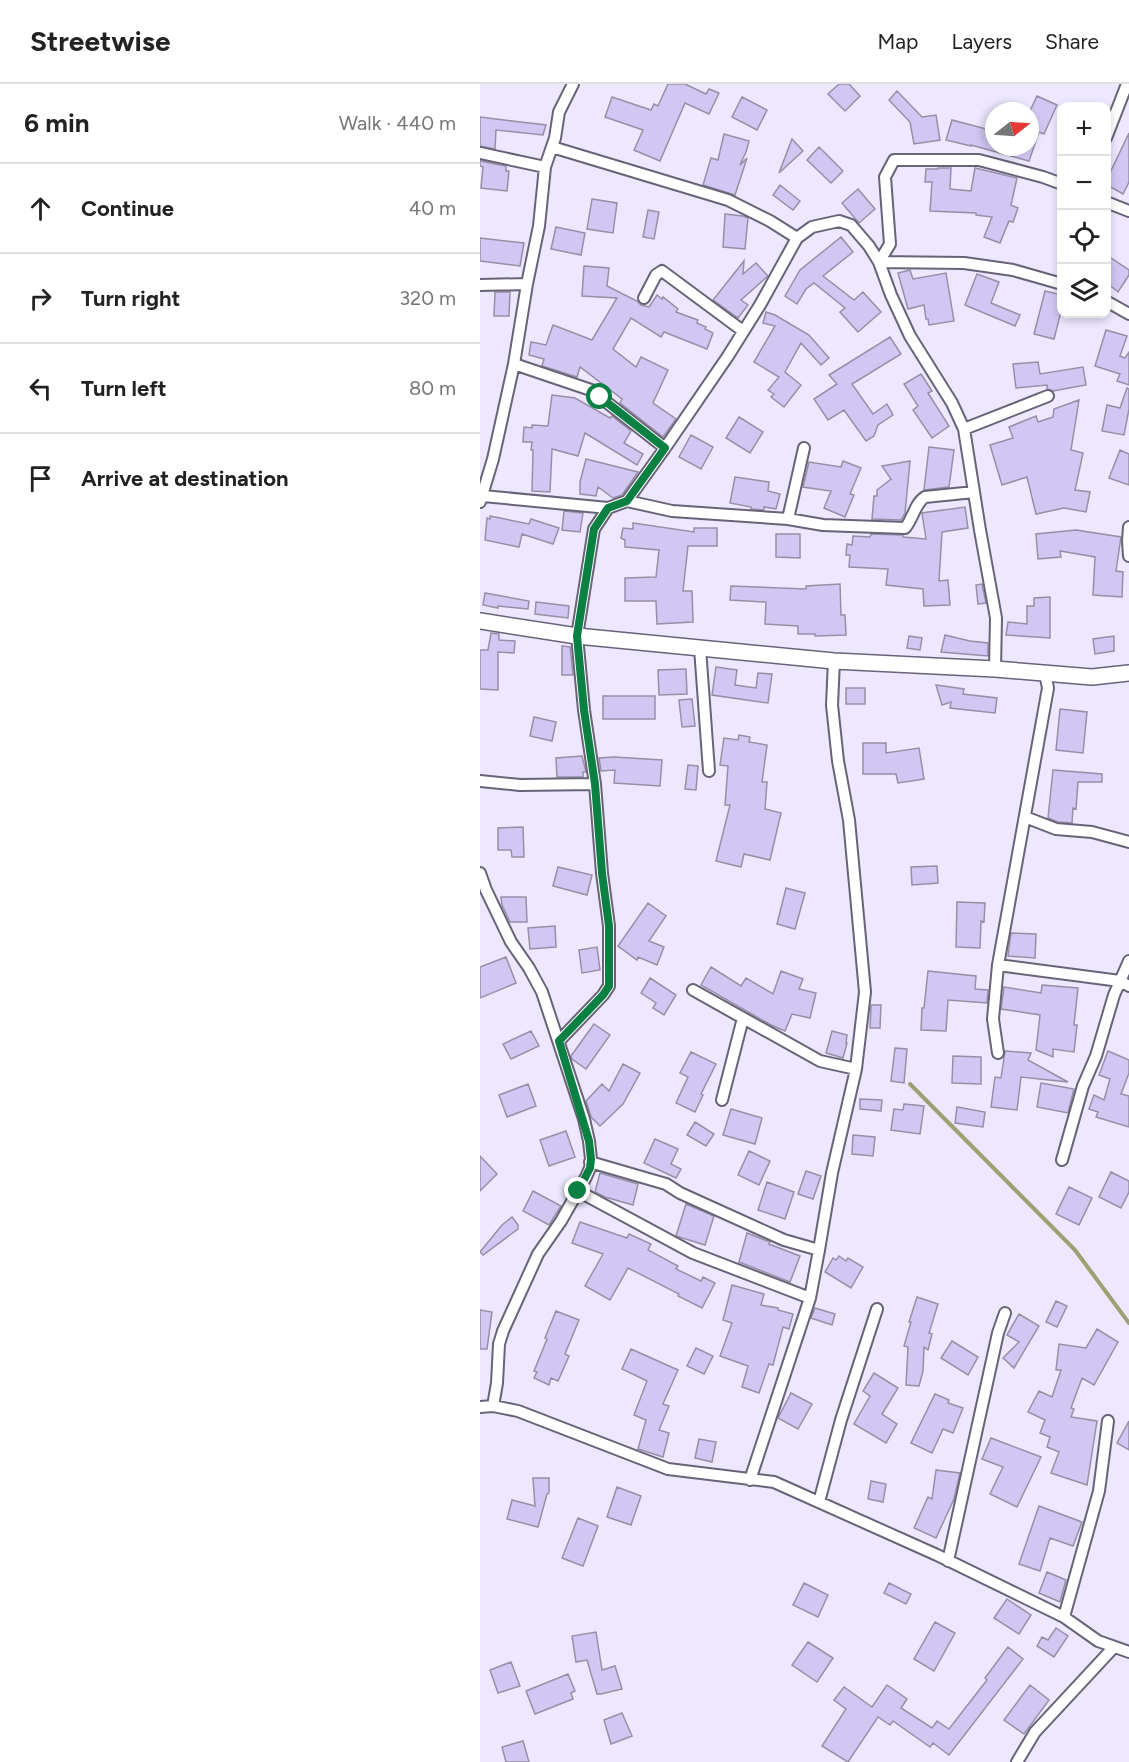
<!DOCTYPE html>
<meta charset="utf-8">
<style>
:root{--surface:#fff;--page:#f6f6f6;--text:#222;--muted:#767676;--line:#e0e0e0}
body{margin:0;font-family:Figtree,sans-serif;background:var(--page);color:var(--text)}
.controls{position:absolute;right:18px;top:18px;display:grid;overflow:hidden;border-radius:12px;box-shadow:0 3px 9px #0003}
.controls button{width:54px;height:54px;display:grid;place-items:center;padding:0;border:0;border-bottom:2px solid var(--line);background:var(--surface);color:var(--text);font:30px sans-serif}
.compass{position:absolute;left:505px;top:18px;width:54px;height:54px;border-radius:50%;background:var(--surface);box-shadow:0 3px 9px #0003;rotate:73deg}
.stop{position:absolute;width:18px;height:18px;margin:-14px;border:4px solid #0b8043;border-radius:50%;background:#fff}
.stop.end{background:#0b8043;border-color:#fff;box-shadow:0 2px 6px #0008}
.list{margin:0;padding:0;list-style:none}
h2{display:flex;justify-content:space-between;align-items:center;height:78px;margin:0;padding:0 24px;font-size:26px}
h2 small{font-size:20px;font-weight:400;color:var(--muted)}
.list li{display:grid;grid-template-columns:39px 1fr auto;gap:18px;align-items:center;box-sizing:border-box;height:90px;padding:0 24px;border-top:2px solid var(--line)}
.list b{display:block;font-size:22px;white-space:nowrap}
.list em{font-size:20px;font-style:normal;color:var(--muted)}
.icon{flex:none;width:33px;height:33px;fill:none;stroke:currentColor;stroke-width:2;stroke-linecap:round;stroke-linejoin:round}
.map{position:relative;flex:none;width:649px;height:1678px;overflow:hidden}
header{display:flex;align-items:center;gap:36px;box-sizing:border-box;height:84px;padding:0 30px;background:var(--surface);border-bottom:2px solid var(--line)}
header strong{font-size:28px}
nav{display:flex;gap:33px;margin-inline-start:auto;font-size:21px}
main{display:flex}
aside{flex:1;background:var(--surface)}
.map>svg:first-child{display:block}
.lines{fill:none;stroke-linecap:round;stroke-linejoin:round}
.stream{stroke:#9e9f73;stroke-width:4}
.building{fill:#d2c6f2;stroke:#9690a7;stroke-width:1.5}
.street-casing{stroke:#696378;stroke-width:14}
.secondary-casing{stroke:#696378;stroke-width:18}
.street{stroke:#fff;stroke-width:10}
.secondary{stroke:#fff;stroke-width:15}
.route{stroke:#0b8043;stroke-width:8}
</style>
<header>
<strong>Streetwise</strong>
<nav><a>Map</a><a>Layers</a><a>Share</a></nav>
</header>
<main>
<aside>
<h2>6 min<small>Walk · 440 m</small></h2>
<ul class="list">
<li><svg class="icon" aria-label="ahead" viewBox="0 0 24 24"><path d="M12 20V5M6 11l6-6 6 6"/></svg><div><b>Continue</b></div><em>40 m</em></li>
<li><svg class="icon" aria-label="right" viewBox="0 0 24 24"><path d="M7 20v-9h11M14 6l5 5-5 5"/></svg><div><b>Turn right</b></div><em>320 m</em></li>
<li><svg class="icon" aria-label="left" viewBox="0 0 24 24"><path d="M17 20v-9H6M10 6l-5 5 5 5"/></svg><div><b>Turn left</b></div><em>80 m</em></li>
<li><svg class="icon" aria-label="arrive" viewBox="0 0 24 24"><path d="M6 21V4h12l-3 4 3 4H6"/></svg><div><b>Arrive at destination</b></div></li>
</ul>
</aside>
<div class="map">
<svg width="649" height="1678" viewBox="0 0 649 1678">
<rect width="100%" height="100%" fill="#ede7ff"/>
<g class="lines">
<path class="stream" d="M430,1000l165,166 54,73"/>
</g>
<path class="building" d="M188,0h17l21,10 3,-5 10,4 -10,21 -24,-11 -25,58 -26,-11 9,-20 -38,-13 7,-20 39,13 3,-6 4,2z
M359,0h10l11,12 -15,15 -17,-17z
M417,7l25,26 14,-2 4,25 -26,4 -4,-22 -21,-22z
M557,12l20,9 -13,29 -5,-2 -10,29 -58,-16v1l-25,-6 6,-20 42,11v16h36v-36z
M262,13l25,13 -10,20 -25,-13z
M0,33l66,8 -3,10 -47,-5 -1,19 -15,-3z
M649,49v49l-6,12 -16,-9v-6z
M244,50l25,7 -3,11 -6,13 7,-7 -12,37 -32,-10 8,-27 7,2z
M312,55l11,12 -24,22z
M339,63l24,24 -12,12 -24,-23z
M0,77l26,5v5h3l-2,20 -26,-3 2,-21 -3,-1z
M458,84h13l-1,21 21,2 4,-23 42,10 -6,27 7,3 -5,14 -4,-1 -9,22 -16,-6 8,-20 -16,-2v-2l-46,-2 2,-29h-7l1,-13h12z
M300,101l20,16 -7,9 -20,-15z
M378,105l17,20 -16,14 -17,-20z
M112,115l25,4 -4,30 -26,-4z
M168,126l11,2 -5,27 -11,-2z
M245,130l18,2 5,2 -3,31 -22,-2z
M76,143l29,6 -4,22 -30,-6z
M361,153l12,15 -30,24 31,24 9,-8 18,20 -23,20 -18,-20 5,-4 -31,-25 -8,6 -9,15 -12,-8 15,-26z
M0,154l44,5 -4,23 -40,-5z
M631,174l18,12v5l-11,17 -11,-9v-18z
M264,177l-1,13 13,-11 12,13 -27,24 7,5 -10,13 -25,-18z
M104,182l25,2 -2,18 30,15 4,4 8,2 8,-12 5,4 1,-2 15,12 -2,3 22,8 -1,3 9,4 -1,2 8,4 -6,16 -43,-17 -3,5 -30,-19 -18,31 23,18 5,-10 27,13 -15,33 23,16 -13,18 -43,-34 2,-4 -42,-32 -3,10 -35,-11 2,-7 -15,-4 2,-13 15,3 7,-20 39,15 25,-42 -35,-2z
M430,186l3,9 33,-6 8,48 -25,4 -1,-6h-2l-2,-14 -16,4 -10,-36z
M497,190l22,8 -8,21 29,12 -5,11 -50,-21z
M565,207l17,4v13l-8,31 -20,-5z
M15,208h15l-1,24h-15z
M286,228l9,3 34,20 20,23 -8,7 -20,-22 -16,29 16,13 -17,22 -13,-10 3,-3 -6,-4 11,-13 -25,-15 21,-36 -12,-3z
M626,246l21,6 -7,20 5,2 4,-6v33l-12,-4 3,-7 -25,-8z
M410,253l11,17 -49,30 21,30 14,-10 6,11 -15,10 -4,11 -8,5 -22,-31 -16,10 -14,-21 23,-15 -8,-9z
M558,278l2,12 43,-7 3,18 -33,6 -6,-2v-4l-31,3 -3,-24z
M441,290l11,17 -4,2 21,33 -17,12 -19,-28 5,-4 -14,-22z
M647,304l2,1v20l-5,26 -22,-4 5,-26 13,3z
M72,311l23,3 35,20 2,-2 19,15 -7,12 19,11 -6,11 -52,-32 -7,23 -26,-7 -2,43 -18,-1 1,-41h-2l1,-8h-9l1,-15 8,1v-3l16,1z
M599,316l-8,50 12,3 -8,37 15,2 -4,20 -22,-4 -28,6 -9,-37 -25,8 -12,-40 23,-7 -4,-11 27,-11 2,6 15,-5 1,-8z
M259,333l24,15 -13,21 -24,-15z
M211,351l22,12 -12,22 -22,-12z
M449,363l25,3 -5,37 -25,3z
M640,366l9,4v31l-20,-7z
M106,375l52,13 -16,23 -9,3 -15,-11 -2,9 -16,-2v-12z
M363,377l18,7 -11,26 4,1 -9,22 -21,-9 7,-17 -28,-4 6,-25 32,5z
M430,377l-5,52 -4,7 -29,-1 2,-23h3v-6l14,-11 -9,-13z
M255,393l34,5 -1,9 12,3 -4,15 -12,-2v3l-13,-1v-2l-21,-4z
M485,423l3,21 -26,4 -3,49 9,-1 2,25 -26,1 -1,-17 -37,-4 2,-16 -39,-2 1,-12h-4l1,-11 5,1 1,-9 17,1 1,-3 32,1v2l23,2 -4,-26z
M84,427l19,2 -3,19 -18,-2z
M10,432l39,8 2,-5 28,9 -6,16 -31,-10 -3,13 -34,-7 2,-22 3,1z
M153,439l61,9v-4h23v18h-29l-5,45h9l1,31 -36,2 -1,-23h-31v-23l31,-1 3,-27 -34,-3v-7l-4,-2 2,-10 10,1z
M596,446l45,7 -5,34 7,1 -1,25 -29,-2 2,-38 -35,-6 1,6 -23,2 -2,-25z
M296,450h24v24l-24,-1z
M360,500l1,31h4l1,20 -31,1v-2h-17v-8l-33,-2 1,-22 -36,-2 1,-14 75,3v-3z
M502,500l4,19 -8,1 -2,-19z
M5,509l44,8 -1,8 -30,-3v2l-15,-3z
M570,513v41l-44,-3 2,-13 19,2v-18h7v-8z
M56,518l33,4 -1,12 -33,-4z
M11,549l8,1v6l16,1 -1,12 -16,-1v38l-18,-1v-39h8z
M465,551l25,6 18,2v13l-47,-4z
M429,552l13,2 -2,12 -13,-2z
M634,552v15l-19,3 -2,-15z
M82,562l8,1 3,28h-11z
M236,583l21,3 -2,15 21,3 2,-15 14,1 -4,29 -56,-8z
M206,585l1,25 -28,1 -1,-25z
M456,601l28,4 -1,5 34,4 -2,15 -45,-5 1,-6 -9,3z
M366,604h19v16h-19z
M123,612h52v23h-52z
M212,615l3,27 -13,1 -3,-27z
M580,625l27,3 -4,41 -27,-3z
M54,633l22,5 -4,19 -22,-5z
M259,651l11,2 -1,5 18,3 -5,37h5l-2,27 16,4 -11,47 -26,-6 -3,13 -25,-6 14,-56h-5l3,-39 -8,-1 4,-27 14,2z
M383,659h23v10l33,-5 5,31 -26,4 -2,-9h-33z
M102,672l4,16h-3v5h-26l-1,-19z
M134,673l48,3 -2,26 -46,-3 1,-13 -14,1 -2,-13z
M208,681l10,1 -2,24 -11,-1z
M573,686l49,4v8h-24l-2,27 -3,-1 -1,15 -14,-1 -10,-4z
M43,743l1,30h-12l-1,-7h-13v-22z
M457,782l1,17 -26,2 -1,-18z
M78,783l34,8 -5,20 -34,-9z
M306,804l19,5 -10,36 -18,-5z
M21,813h25l1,25h-17l-8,-17z
M477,818l28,1 -1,19 -3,-1 -1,27 -24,-1z
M168,819l18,13 -17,25 15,6 -7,18 -19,-8 -1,3 -19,-14z
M75,842l1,21 -26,2 -2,-21z
M531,849l25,1 -1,24 -27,-2z
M117,863l3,23 -18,3 -3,-23z
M26,873l10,26 -36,15v-31z
M231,883l30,19 5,-8 27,16 8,-23 22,8 -4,10 17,4 -6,25 -18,-4 -7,17 -14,-6 -70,-40z
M448,887l48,5 -1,13 13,1 -1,13 -39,-3 -2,31 -25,-1 1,-22h2z
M170,894l26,17 -12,20 -11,-7 3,-5 -15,-10z
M562,901l36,3 -4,37h3l-3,27 -21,-3v8l-17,-7 4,-35 -39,-6 3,-22 37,6z
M391,921h10l-1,23h-10z
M114,940l16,11 -24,34 -14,-10 -1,-3z
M51,947l8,15 -28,13 -8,-15z
M352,947l15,4 -1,8h1l-4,15 -17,-5z
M415,964l12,1 -3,34 -13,-2z
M525,967l26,2 -3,7 40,22 -47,-5 -4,33 -26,-3 4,-30 6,1z
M628,967l21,9v13l-8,21 8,2v31l-33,-10 2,-5 -9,-3 5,-14 10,5 6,-21 -11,-4z
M211,968l25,12 -15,30 2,1 -8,17 -19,-9 12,-26 -8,-4z
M473,972l28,1v27l-29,-1z
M143,980l17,9 -17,31 -23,22 -9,-9 -5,-16 16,-17 7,7z
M561,999l33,6 -6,24 -31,-6z
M48,1000l8,22 -29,11 -8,-22z
M380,1015l22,1 -1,11 -21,-2z
M424,1020l20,2 -4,28 -29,-4 3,-21 9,1z
M477,1023l28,5 -2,15 -28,-4z
M251,1025l31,9 -7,26 -32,-9z
M215,1038l19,12 -8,12 -19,-11z
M86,1047l9,26 -26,9 -9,-26z
M373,1051l22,2 -2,19 -21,-2z
M175,1055l23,10 -7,15 10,5 -5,9 -32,-15z
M269,1067l21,10 -11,24 -21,-10z
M0,1072l17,18 -17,17z
M326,1087l15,5 -8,23 -15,-5z
M631,1088l18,9v11l-8,16 -22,-11z
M120,1089l38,11 -5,21 -28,-8 -10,-5z
M287,1098l27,10 -9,27 -27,-9z
M589,1103l23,11 -13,27 -23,-11z
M53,1107l28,15 -12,19 -26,-14z
M206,1120l28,12 -9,29 -29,-9z
M32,1133l6,8v4l-35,26 -3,-3 22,-27z
M100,1138l47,16 2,-4 22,10 -3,6 30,16 -2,3 25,12 2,-4 12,6 -13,25 -24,-12 1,-2 -51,-26 -18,32 -25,-14 18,-32 -31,-11z
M267,1149l23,9 -1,2 31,12 -10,26 -51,-20z
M359,1172l7,5 2,-3 15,9 -12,21 -26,-16 8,-14 3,2z
M252,1201l32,9 -3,11 17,3v2l15,4 -4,15 -6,-2 -10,38 -4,-1 -10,29 -17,-6 6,-21 -28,-10 12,-33 -9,-3z
M437,1213l21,7 -9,29 3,1 -4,16 -4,-3 -1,24 -4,15 -13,-1 2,-38 -4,-1 7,-24h-2z
M576,1217l11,5 -10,21 -11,-5z
M335,1224l20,6 -3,11 -21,-7z
M0,1226l12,2 -5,37h-7z
M76,1227l23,9 -14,34 4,2 -11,25 -7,-3 -2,7 -15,-7 3,-6 -3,-1 13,-32 -2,-1z
M539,1230l20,12 -25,42 -11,-10 16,-16 -12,-7z
M617,1245l21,13 -24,43 -12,-7 -11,30 3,1 -3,8 26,4 -10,64 -36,-12 8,-21 -12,-5 3,-10 -10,-4 5,-13 -17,-8 11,-21 13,6 9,-27h-5l3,-26 27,4z
M472,1257l26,16 -10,18 -27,-17z
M216,1264l17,8 -9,18 -17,-8z
M151,1265l47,21 -15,34 6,2 -10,24 10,3 -6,24 -25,-8 8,-29 -12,-5 13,-34 -25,-12z
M394,1289l24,15 -16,26 15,10 -11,19 -32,-19 16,-28 -7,-5z
M311,1309l21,11 -14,25 -20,-11z
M455,1310l14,6 -1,3 15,5 -10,25 -10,-4 -11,24 -21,-10z
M649,1337v29l-12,-7z
M511,1354l50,19 -24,50 -27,-13 13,-27 -21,-8z
M219,1355l17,3 -4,20 -17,-4z
M456,1386l24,3 -6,26 -18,39 -22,-10 14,-31 4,2z
M53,1394h16v15l-2,1 -9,33 -31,-8 5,-19 23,6z
M391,1397l15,3 -3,18 -15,-3z
M137,1403l24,9 -10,29 -24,-8z
M559,1422l43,16 -9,24 -23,-8 -10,33 -21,-7z
M98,1434l20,8 -15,40 -21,-8z
M567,1488l19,8 -6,22 -21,-9z
M324,1499l24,12 -10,22 -25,-12z
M409,1499l22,11 -5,10 -22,-11z
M527,1515l24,16 -12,19 -25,-16z
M455,1538l20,11 -21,38 -20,-12z
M576,1544l12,8 -14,21 -17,-11 5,-9 6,3z
M116,1548l6,38 13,-4 7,23 -21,5h-4l-10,-34 -11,2 -4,-26z
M328,1558l25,16 -16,24 -25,-17z
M528,1563l15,12 -74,96 -16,-12 -3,4 -37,-26 -3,4 -12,-8 -30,45 -26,-16 24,-37 -12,-9 10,-13 28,20 15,-22 20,14 -6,9 31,20 5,-7 12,8 38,-49 -2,-2z
M31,1578l9,24 -22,7 -8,-23z
M88,1590l7,17 -4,2 2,6 -38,15 -9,-23z
M550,1601l19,15 -25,34 -20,-14z
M142,1629l10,23 -21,8 -7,-24z
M43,1657l6,21h-23l-4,-15z"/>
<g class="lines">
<g class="street-casing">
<path id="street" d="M626,54l21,-54
M72,63l176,53 42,21 27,17
M0,69l65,14
M626,118l23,9
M399,178l11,-18 -5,-67 9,-17h85l64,17 19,7
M399,178l85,1 49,7 49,14
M0,201l47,-1
M164,214l12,-23 6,-4 81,60
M626,217l23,13
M34,280l77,26 74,58
M484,345l84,-33
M3,412l125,12
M147,417l45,10 116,8 35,6 82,3c8,-9 10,-25 20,-31l49,-5
M0,418l13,-43 21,-95 13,-80 12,-58 6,-59 10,-29 4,-26 14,-28
M308,435l16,-71
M649,443l-1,14 1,15
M220,564l9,123
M0,697l40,4 75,-1
M545,733l31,12 36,3 37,10
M0,789l6,17 25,52 18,26 13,24 42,127 5,22 2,18 -1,9 -4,9 -25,44 -23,33 -35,77 -4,13 -2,39 -4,23
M518,881l122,16 9,5
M213,906l127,71 36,8
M79,957l44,-46 6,-9v-60l-7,-53 -7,-89 -11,-74 -7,-74 17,-107 14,-21 19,-7 38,-53 63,-92 32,-51 37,-67 15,-11 27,-6 12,4 18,21 10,16 12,33 19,41 42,67 12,26 16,101 16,88 -1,51
M518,969l-5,-34 5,-54 50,-277 -3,-15
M242,1016l21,-82
M582,1076l21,-74 13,-30 18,-61 15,-34
M110,1078l76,22 14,9 104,47 35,10 -9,48 -60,182
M98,1107l115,62 117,45
M339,1166l13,-77 24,-104 9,-77 -16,-172 -11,-59 -6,-56 2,-44
M0,1323l13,-1 25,5 150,58 106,13 163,73 127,62 34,24 31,11
M339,1418l22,-82 36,-111
M468,1477l50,-228 7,-20
M584,1533l35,-126 9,-70
M537,1678l18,-30 79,-85"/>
</g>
<g class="secondary-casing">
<path id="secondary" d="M0,537l97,15 257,25 161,8 97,8 37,-4"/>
</g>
<use href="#street" class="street"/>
<use href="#secondary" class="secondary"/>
</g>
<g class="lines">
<path class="route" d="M98,1107l12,-23 1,-9 -2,-18 -30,-100 44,-46 6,-9v-60l-7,-53 -7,-89 -11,-74 -7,-74 17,-107 14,-21 19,-7 38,-53 -65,-51"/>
</g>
</svg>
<div class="controls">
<button>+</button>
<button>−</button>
<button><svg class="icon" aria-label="locate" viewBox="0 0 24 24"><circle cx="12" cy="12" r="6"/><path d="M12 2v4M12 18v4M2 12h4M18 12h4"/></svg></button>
<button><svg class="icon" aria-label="layers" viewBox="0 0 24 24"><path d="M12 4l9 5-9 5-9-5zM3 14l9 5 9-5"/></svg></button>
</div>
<svg class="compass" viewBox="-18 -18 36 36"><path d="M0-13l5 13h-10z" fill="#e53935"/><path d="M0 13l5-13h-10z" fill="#767676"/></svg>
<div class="stop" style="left:120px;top:313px"></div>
<div class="stop end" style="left:98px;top:1107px"></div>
</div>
</main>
